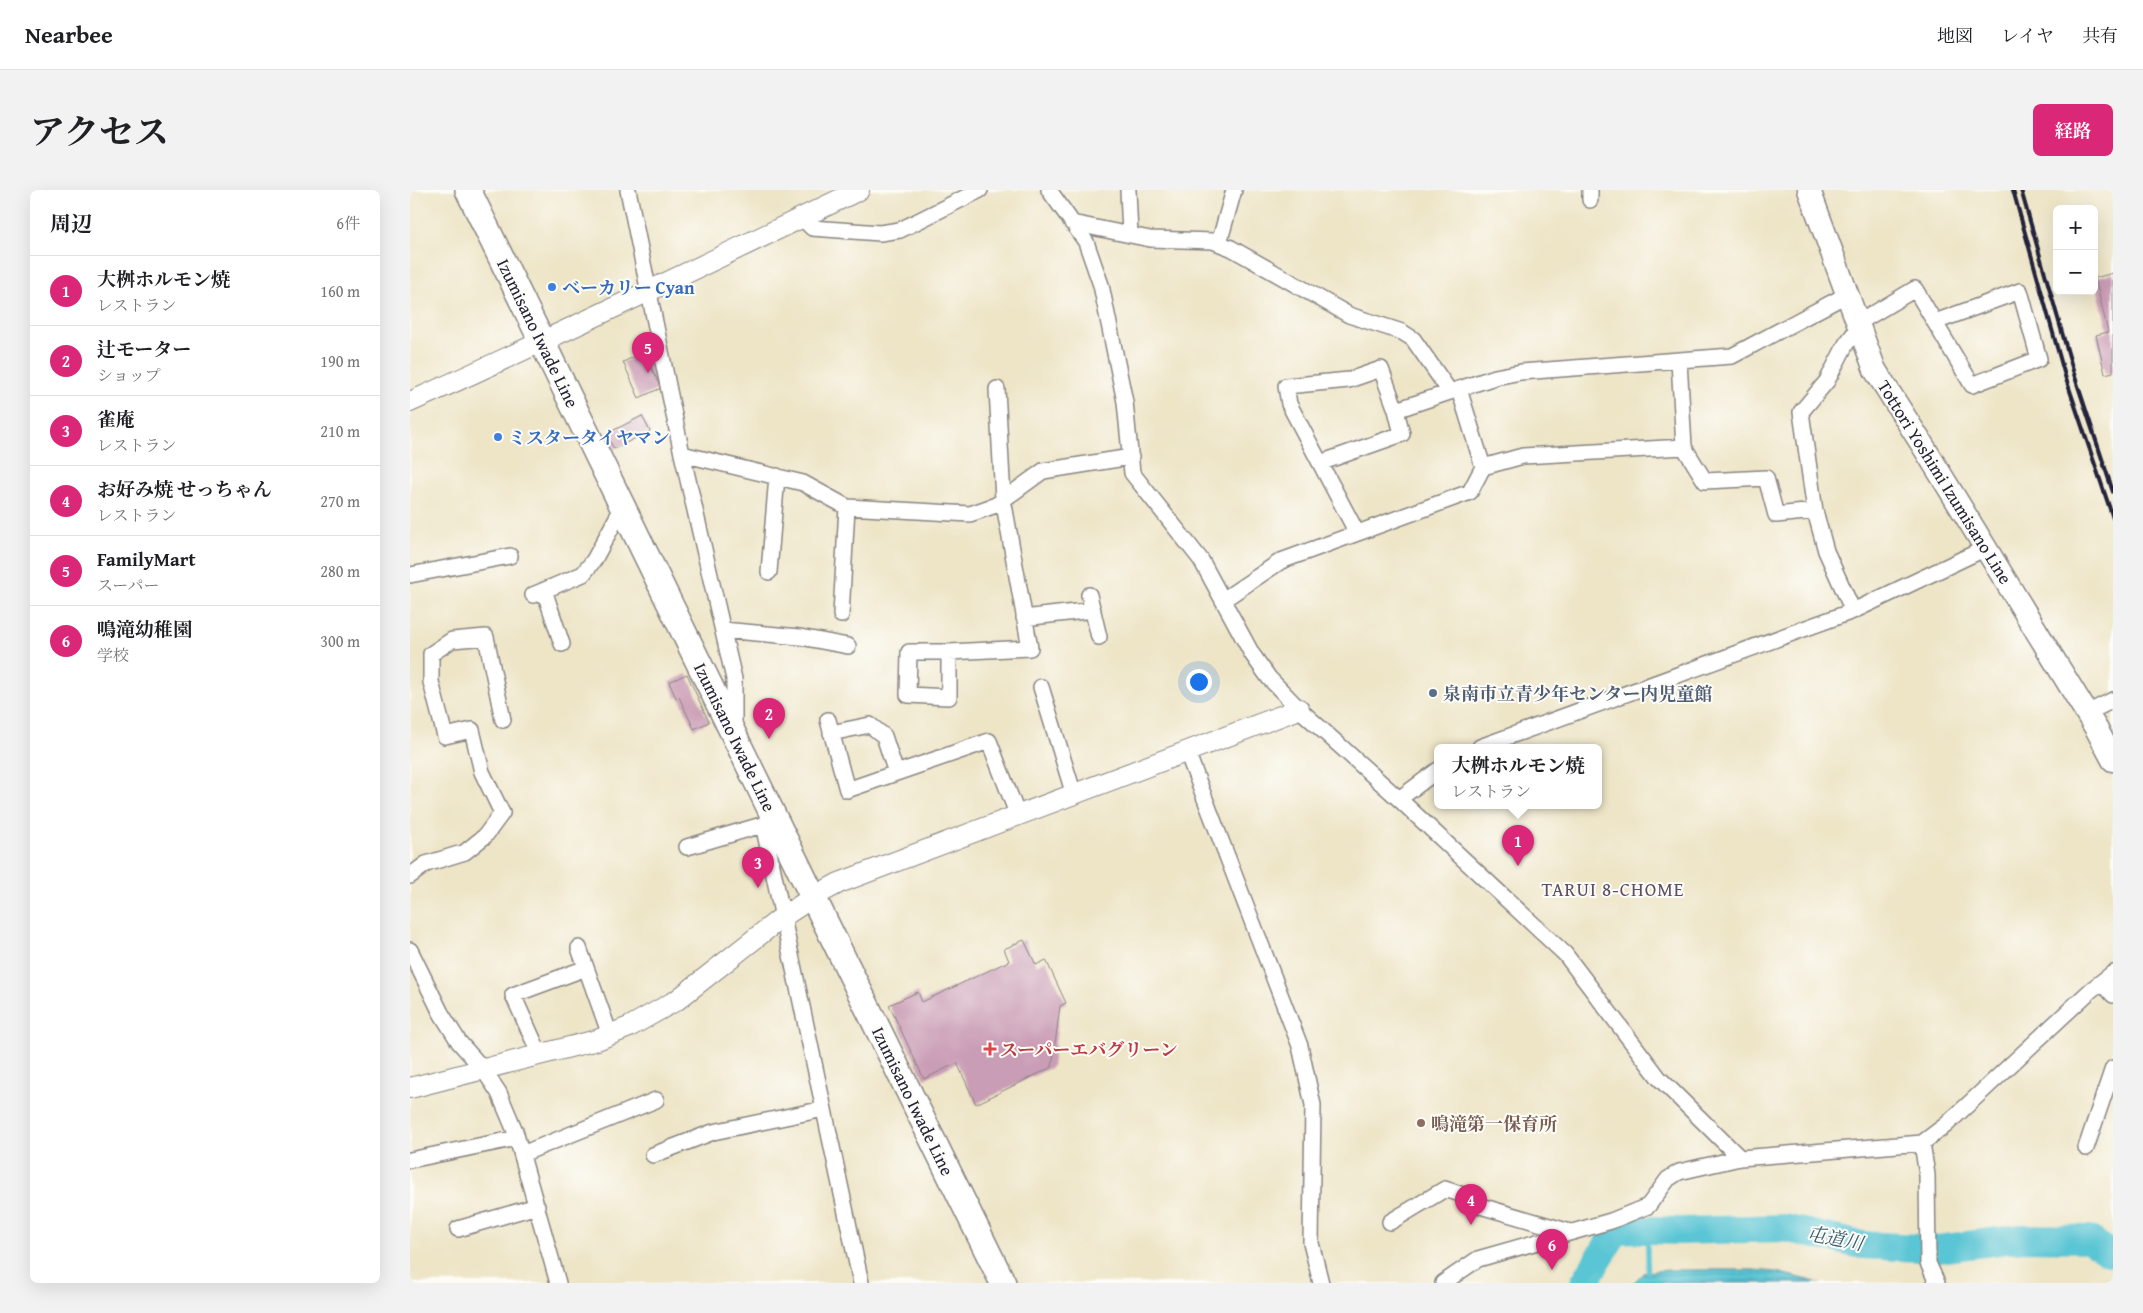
<!DOCTYPE html>
<html lang="ja">
<meta charset="utf-8">
<style>
:root{--surface:#fff;--page:#f2f2f2;--text:#202124;--muted:#757577;--line:#e0e0e0;--accent:#db2777}
body{margin:0;font-family:"Gentium Book Plus","Noto Serif JP",serif;background:var(--page);color:var(--text)}
.controls{position:absolute;right:15px;top:15px;display:grid;overflow:hidden;border-radius:8px;box-shadow:0 5px 20px #0002}
.controls button{width:45px;height:45px;display:grid;place-items:center;padding:0;border:0;border-bottom:1px solid var(--line);background:var(--surface);color:var(--text);font:25px sans-serif}
.you{position:absolute;left:788px;top:491px;width:18px;height:18px;margin:-12px;border:4px solid #fff;border-radius:50%;background:#1a73e8;box-shadow:0 0 0 8px #1a73e833}
.badge{display:grid;place-items:center;width:32px;height:32px;border-radius:50%;background:var(--accent);color:#fff;font-size:16px;font-weight:700}
.pin{position:absolute;translate:-50% -41px;filter:drop-shadow(0 1px 2px #0008)}
.pin::after{content:'';position:absolute;top:26px;width:18px;height:15px;background:inherit;clip-path:polygon(0 0,100% 0,50% 100%)}
.popup{position:absolute;left:1024px;top:554px;width:168px;height:65px;box-sizing:border-box;display:grid;place-content:center;border-radius:8px;background:var(--surface);filter:drop-shadow(0 1px 4px #0005);font-size:16px;white-space:nowrap;color:var(--muted)}
.popup b{font-size:19px;color:var(--text)}
.popup::after{content:'';position:absolute;left:50%;top:100%;margin-left:-10px;border:10px solid transparent;border-top-color:var(--surface)}
.list{margin:0;padding:0;list-style:none}
h2{display:flex;justify-content:space-between;align-items:center;height:65px;margin:0;padding:0 20px;font-size:21px}
h2 small{font-size:16px;font-weight:400;color:var(--muted)}
.list li{display:grid;grid-template-columns:32px 1fr auto;gap:15px;align-items:center;box-sizing:border-box;height:70px;padding:0 20px;border-top:1px solid var(--line)}
.list b{display:block;font-size:19px;white-space:nowrap}
.list p{margin:0;font-size:16px;white-space:nowrap;color:var(--muted)}
.list em{font-size:16px;font-style:normal;color:var(--muted)}
.map{position:relative;flex:none;width:1703px;height:1093px;overflow:hidden;border-radius:8px}
header{display:flex;align-items:center;gap:30px;box-sizing:border-box;height:70px;padding:0 25px;background:var(--surface);border-bottom:1px solid var(--line)}
header strong{font-size:24px}
nav{display:flex;gap:28px;margin-inline-start:auto;font-size:18px}
.intro{display:flex;align-items:center;justify-content:space-between;box-sizing:border-box;height:120px;padding:0 30px}
h1{margin:0;font-size:35px}
.button{padding:12px 22px;border-radius:8px;background:var(--accent);color:#fff;font-size:18px;font-weight:700}
main{display:flex;gap:30px;padding:0 30px}
aside{flex:1;background:var(--surface);border-radius:8px;box-shadow:0 5px 20px #0002}
.map>svg:first-child{display:block}
.water{fill:url(#water-rules);stroke:#3e7488}
.lines{fill:none;stroke-linecap:round;stroke-linejoin:round}
.stream{stroke:#5ac5d4;stroke-width:4.5}
.river{stroke:#5ac5d4;stroke-width:28}
.building{fill:#ca9db6}
.minor-casing{stroke:#888481;stroke-width:18}
.tertiary-casing{stroke:#888481;stroke-width:22}
.secondary-casing{stroke:#888481;stroke-width:25}
.primary-casing{stroke:#888481;stroke-width:28}
.minor{stroke:#fff;stroke-width:15}
.tertiary{stroke:#fff;stroke-width:20}
.secondary{stroke:#fff;stroke-width:22}
.primary{stroke:#fff;stroke-width:25}
.rail{stroke:#22223b;stroke-width:4}
.shop-dot{fill:#3f7fe0;stroke:#fdfcf7;stroke-width:2}
.service-dot{fill:#5c6f8a;stroke:#fdfcf7;stroke-width:2}
.health-dot{fill:#e0444e;stroke:#fdfcf7;stroke-width:2}
.education-dot{fill:#8d6e63;stroke:#fdfcf7;stroke-width:2}
.labels{text-anchor:middle;dominant-baseline:central;stroke-width:4;stroke-linejoin:round;paint-order:stroke}
.shop-label{font-size:18px;font-weight:bold;fill:#366cbe;stroke:#fdfcf7;text-anchor:start}
.street-label{font-size:18px;fill:#22223b;stroke:#fdfcf7}
.service-label{font-size:18px;font-weight:bold;fill:#4e5e75;stroke:#fdfcf7;text-anchor:start}
.health-label{font-size:18px;font-weight:bold;fill:#be3a42;stroke:#fdfcf7;text-anchor:start}
.education-label{font-size:18px;font-weight:bold;fill:#785e54;stroke:#fdfcf7;text-anchor:start}
.neighbourhood-label{font-size:19px;letter-spacing:1px;fill:#5d4d66;stroke:#fdfcf7}
.water-label{font-size:19px;font-style:italic;fill:#365b71;stroke:#fdfcf7}
</style>
<header>
<strong>Nearbee</strong>
<nav><a>地図</a><a>レイヤ</a><a>共有</a></nav>
</header>
<div class="intro"><h1>アクセス</h1><a class="button">経路</a></div>
<main>
<aside>
<h2>周辺<small>6件</small></h2>
<ul class="list">
<li><span class="badge">1</span><div><b>大桝ホルモン焼</b><p>レストラン</p></div><em>160 m</em></li>
<li><span class="badge">2</span><div><b>辻モーター</b><p>ショップ</p></div><em>190 m</em></li>
<li><span class="badge">3</span><div><b>雀庵</b><p>レストラン</p></div><em>210 m</em></li>
<li><span class="badge">4</span><div><b>お好み焼 せっちゃん</b><p>レストラン</p></div><em>270 m</em></li>
<li><span class="badge">5</span><div><b>FamilyMart</b><p>スーパー</p></div><em>280 m</em></li>
<li><span class="badge">6</span><div><b>鳴滝幼稚園</b><p>学校</p></div><em>300 m</em></li>
</ul>
</aside>
<div class="map">
<svg width="1703" height="1093" viewBox="0 0 1703 1093">
<defs>
<pattern id="water-rules" width="6" height="5" patternUnits="userSpaceOnUse" patternTransform="scale(1.25)"><rect width="6" height="5" fill="#5ac5d4"/><path d="M0 2.5h6" fill="none" stroke="#4ea9b7"/></pattern>
</defs>
<rect width="100%" height="100%" fill="#fdfcf7"/>
<filter id="ink" filterUnits="userSpaceOnUse"><feTurbulence type="fractalNoise" baseFrequency=".02" numOctaves="2"/><feDisplacementMap in="SourceGraphic" scale="10" xChannelSelector="R" yChannelSelector="G"/><feConvolveMatrix kernelMatrix="1 2 1 2 8 2 1 2 1" color-interpolation-filters="sRGB"/></filter>
<filter id="wash" filterUnits="userSpaceOnUse"><feTurbulence type="fractalNoise" baseFrequency=".0096" numOctaves="4" result="noise"/><feDisplacementMap in="SourceGraphic" scale="20" xChannelSelector="R" yChannelSelector="G"/><feGaussianBlur stdDeviation="1.12" result="paint"/><feColorMatrix in="noise" values="0 0 0 0 0 0 0 0 0 0 0 0 0 0 0 0 0 1.4 0 .05"/><feComposite in="paint" operator="in"/></filter>
<g filter="url(#wash)">
<rect width="100%" height="100%" fill="#eee5c7"/>
<path class="water" d="M1259,1080h85l22,2 44,11h-187l11,-11z"/>
<g class="lines">
<path class="stream" d="M1237,1040l1,42"/>
<path class="river" d="M1174,1093l33,-54 64,2 103,-3 78,17 76,4 84,-11 67,1 19,13 5,1"/>
</g>
<g id="blocks">
<path class="building" d="M1703,83v99l-8,2 -9,-39 12,-3 -13,-54z
M234,162l17,36 -22,10 -16,-36z
M232,226l8,15 -36,18 -8,-15z
M277,484l22,48 -15,7 -15,-32 -3,1 -7,-16z
M614,750l12,25 10,-5 20,43 -6,3 -8,61 -76,37 -19,-41 -33,16 -35,-74 29,-13 4,10 87,-41 -5,-12z"/>
</g>
</g>
<g filter="url(#ink)">
<use href="#blocks" fill-opacity="0" stroke="#888481" stroke-width="1"/>
<g class="lines">
<g class="minor-casing">
<path id="minor" d="M218,0l54,264 52,225v47
M639,0l37,52 15,43 24,117 7,71 69,87 51,94 17,24 30,31 100,90 166,155 94,124 81,80
M718,0l2,45
M1180,0v10
M392,28l10,10 68,5 20,-3 80,-40
M662,33l78,16 63,2 18,7 118,67 53,17 11,7 37,53
M809,53l15,-53
M1448,133l57,-34 57,96 67,-26 -19,-68 -85,31
M1269,171l5,86 21,34 61,-3 10,37 39,-4
M986,220l99,-33 26,-5 211,-16 116,-62
M272,264l121,29 44,24 123,7 26,-9 47,-34 88,-14
M910,273l82,-29 -6,-24 -15,-41 -32,11 -63,6 3,18 68,129
M1073,277l40,-11 161,-9
M359,382l8,-96
M0,385l100,-19
M134,400l18,54
M123,405l50,-21 11,-14 29,-54
M679,405l10,42
M813,410l58,-39 189,-69 13,-25 -24,-78
M1443,421l-27,-60 -11,-40 -14,-99 26,-31 19,-37 13,-17
M431,425l6,-108
M614,428l69,-8
M313,440l77,7 48,9
M539,462v45l-41,-2 1,-43h40l81,-4 -27,-149 -6,-110
M631,497l33,108
M1677,523l26,-13
M418,530l19,70 142,-49 29,75
M421,543l39,-8 14,11 12,37
M1070,557l373,-136 133,-63
M777,562l113,294 13,59 -2,138 10,40
M989,609l39,-29
M353,634l98,459
M277,657l85,-25
M0,686l16,-12 39,-12 20,-16 17,-23 -20,-41 -10,-42 -27,6 -14,-54v-28l21,-14 34,-3 17,83
M169,758l31,87
M0,760l31,63 18,29 24,27 16,24 16,38 43,152
M1692,792l11,13
M130,865l-27,-60 73,-27
M1512,953l5,32 1,88 9,20
M1676,958l27,-80
M112,964l134,-54
M243,965l60,-23 111,-23
M0,970l107,-22
M980,1032l55,-33 18,6 7,8 100,29
M48,1039l79,-23
M1033,1093l35,-24 133,-38 37,-15 20,-27 11,-7 61,-14 182,-15 24,-18 145,-135 22,-17"/>
</g>
<g class="tertiary-casing">
<path id="tertiary" d="M0,212c151,-68 300,-140 449,-212
M0,898l187,-48 32,-13 48,-27 104,-82 32,-21 26,-14 460,-174"/>
</g>
<g class="secondary-casing">
<path id="secondary" d="M1399,0l66,180 50,79 172,281 16,30"/>
</g>
<g class="primary-casing">
<path id="primary" d="M58,0l345,707 190,386"/>
</g>
<use href="#minor" class="minor"/>
<use href="#tertiary" class="tertiary"/>
<use href="#secondary" class="secondary"/>
<use href="#primary" class="primary"/>
<path class="rail" d="M1603,0l52,186 48,142
M1611,0l53,184 39,118"/>
</g>
</g>
<g class="shop-dot">
<circle cx="142" cy="97" r="5"/>
<circle cx="88" cy="247" r="5"/>
</g>
<circle class="service-dot" cx="1023" cy="503" r="5"/>
<path class="health-dot" d="M577.5 851.5h5v5h5v5h-5v5h-5v-5h-5v-5h5z"/>
<circle class="education-dot" cx="1011" cy="933" r="5"/>
<g class="labels">
<g class="shop-label">
<text x="152" y="97">ベーカリー Cyan</text>
<text x="98" y="247">ミスタータイヤマン</text>
</g>
<g class="street-label">
<text transform="translate(128 143) rotate(64)">Izumisano Iwade Line</text>
<text transform="translate(1535 292) rotate(58)">Tottori Yoshimi Izumisano Line</text>
<text transform="translate(325 547) rotate(64)">Izumisano Iwade Line</text>
<text transform="translate(503 911) rotate(64)">Izumisano Iwade Line</text>
</g>
<g class="service-label">
<text x="1033" y="503">泉南市立青少年センター内児童館</text>
</g>
<g class="health-label">
<text x="590" y="859">スーパーエバグリーン</text>
</g>
<g class="education-label">
<text x="1021" y="933">鳴滝第一保育所</text>
</g>
<g class="neighbourhood-label">
<text x="1203" y="699">TARUI 8-CHOME</text>
</g>
<g class="water-label">
<text transform="translate(1425 1048) rotate(11)">屯道川</text>
</g>
</g>
</svg>
<div class="controls">
<button>+</button>
<button>−</button>
</div>
<div class="you"></div>
<div class="pin badge" style="left:1108px;top:676px">1</div>
<div class="popup"><b>大桝ホルモン焼</b>レストラン</div>
<div class="pin badge" style="left:359px;top:549px">2</div>
<div class="pin badge" style="left:348px;top:698px">3</div>
<div class="pin badge" style="left:1061px;top:1035px">4</div>
<div class="pin badge" style="left:238px;top:183px">5</div>
<div class="pin badge" style="left:1142px;top:1080px">6</div>
</div>
</main>
